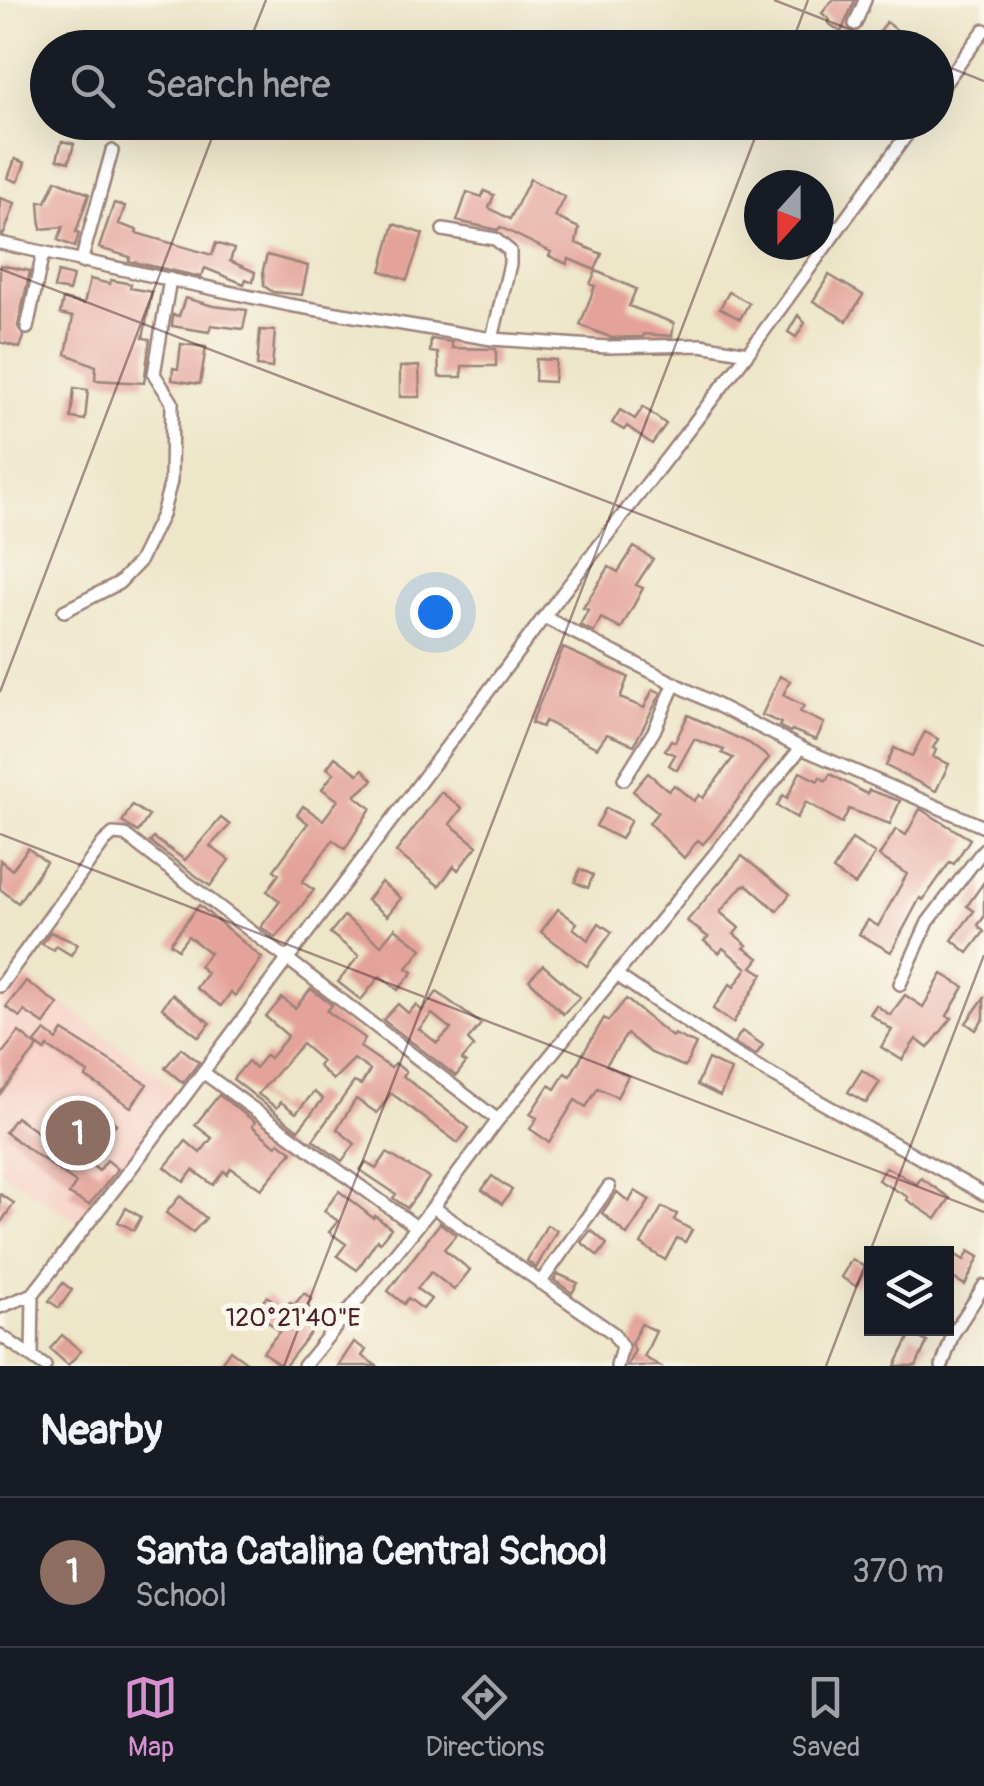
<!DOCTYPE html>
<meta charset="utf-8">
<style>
:root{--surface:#171b24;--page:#242831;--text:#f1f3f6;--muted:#9ea1a6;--line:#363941;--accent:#d690ce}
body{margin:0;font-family:Pangolin,sans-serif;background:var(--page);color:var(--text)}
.controls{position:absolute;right:30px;bottom:30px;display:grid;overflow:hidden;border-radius:0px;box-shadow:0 10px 40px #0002}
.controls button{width:90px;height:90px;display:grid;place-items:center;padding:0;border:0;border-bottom:2px solid var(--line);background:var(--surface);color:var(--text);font:50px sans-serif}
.compass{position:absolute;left:744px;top:170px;width:90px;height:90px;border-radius:50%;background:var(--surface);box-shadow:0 10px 40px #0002;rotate:201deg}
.you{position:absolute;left:435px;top:612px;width:35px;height:35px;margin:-25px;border:8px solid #fff;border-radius:50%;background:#1a73e8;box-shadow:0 0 0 15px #1a73e833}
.badge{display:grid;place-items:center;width:65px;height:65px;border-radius:50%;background:var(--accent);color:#fff;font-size:32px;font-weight:700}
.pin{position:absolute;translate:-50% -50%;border:5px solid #fff;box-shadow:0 2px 10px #0006}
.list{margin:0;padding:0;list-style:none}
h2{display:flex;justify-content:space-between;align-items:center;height:130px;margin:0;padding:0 40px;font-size:42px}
h2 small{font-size:32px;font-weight:400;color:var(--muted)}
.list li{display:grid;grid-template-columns:65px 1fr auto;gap:30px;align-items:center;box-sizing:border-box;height:150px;padding:0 40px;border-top:2px solid var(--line)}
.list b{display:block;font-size:38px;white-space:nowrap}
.list p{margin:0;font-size:32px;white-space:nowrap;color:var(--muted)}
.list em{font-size:32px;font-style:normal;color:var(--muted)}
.icon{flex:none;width:55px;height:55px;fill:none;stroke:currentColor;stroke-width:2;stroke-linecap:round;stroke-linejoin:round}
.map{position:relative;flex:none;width:984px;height:1366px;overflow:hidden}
.search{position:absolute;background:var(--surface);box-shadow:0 10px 40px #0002;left:30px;right:30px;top:30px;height:110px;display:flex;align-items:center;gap:25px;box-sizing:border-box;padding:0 35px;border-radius:55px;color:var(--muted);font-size:38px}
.sheet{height:280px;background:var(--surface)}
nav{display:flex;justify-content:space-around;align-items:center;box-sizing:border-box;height:140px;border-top:2px solid var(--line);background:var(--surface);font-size:28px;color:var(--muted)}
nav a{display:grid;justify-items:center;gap:5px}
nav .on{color:var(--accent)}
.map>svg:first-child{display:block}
.built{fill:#f7d1c6}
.building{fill:#e4a39a;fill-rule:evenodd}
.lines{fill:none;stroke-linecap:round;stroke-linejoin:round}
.minor-casing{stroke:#9c827a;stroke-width:16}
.minor{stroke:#fff;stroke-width:11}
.ticks{fill:none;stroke:#4a1f2b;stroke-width:2.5;stroke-opacity:0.45}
.ticks-label{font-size:25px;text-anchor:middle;fill:#4a1f2b;stroke:#fbf7ec;stroke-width:10;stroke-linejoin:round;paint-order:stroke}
</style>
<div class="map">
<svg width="984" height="1366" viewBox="0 0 984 1366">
<rect width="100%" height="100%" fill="#fbf7ec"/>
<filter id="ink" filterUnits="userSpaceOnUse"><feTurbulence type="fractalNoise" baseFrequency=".01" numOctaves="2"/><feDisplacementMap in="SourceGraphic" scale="20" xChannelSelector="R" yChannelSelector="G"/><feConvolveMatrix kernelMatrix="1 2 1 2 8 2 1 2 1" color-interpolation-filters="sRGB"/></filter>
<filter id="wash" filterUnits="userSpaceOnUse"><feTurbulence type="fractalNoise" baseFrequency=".0048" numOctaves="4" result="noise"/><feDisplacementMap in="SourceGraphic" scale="40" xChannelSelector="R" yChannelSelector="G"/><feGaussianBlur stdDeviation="2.25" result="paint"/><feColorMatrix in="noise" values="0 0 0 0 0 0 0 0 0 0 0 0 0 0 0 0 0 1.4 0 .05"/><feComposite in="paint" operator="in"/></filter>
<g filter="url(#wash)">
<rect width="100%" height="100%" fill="#ede6c9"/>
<path class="built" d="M21,972l164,124 -100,131 -85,-57v-167z"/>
<g id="blocks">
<path class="building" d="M833,0h22l-14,32 -13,-9 2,-3 -8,-7z
M886,22l15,11 22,15h-36l-12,-9z
M62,141l12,3 -5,18 -12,-3z
M15,159l10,4 -7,19 -10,-4z
M530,179l35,18 -10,20 24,11 -3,15 26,11 -7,16 -26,-11 -2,5 -18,-8 2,-4 -51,-25 -2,3 -41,-9 10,-29 15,5 2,-6 10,4 -5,13 21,11z
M56,180l33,14 -13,38 3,1 -4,14 -17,-7 5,-13 -22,2 -2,-27h7z
M0,198l15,5 -11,31h-4z
M114,203l11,3 -6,18 18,6 -1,3 76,22 4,-12 18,6 -4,12 25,11 -2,10 -7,-3 -2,5 -39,-16 -4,9 -72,-16 1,-4 -31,-9z
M394,224l29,10 -16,46 -26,-9z
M267,255l41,11 -6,29 -29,-3 -9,-6 -1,-16z
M0,265l30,6 -12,55 6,11 -4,11 -20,-6z
M596,271l40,18 -7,17 45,17 -2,13 -28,-2 -1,3 -31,1 -32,-13 15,-39 -5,-2z
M58,272l15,4 -4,15 -15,-3z
M829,275l34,20 -16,26 -34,-20z
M90,279l20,5 1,-4 20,4 -1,4 22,4 -9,46 7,1 -6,44 -49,-3 1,-14 -30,-12 7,-37 -13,-3 3,-15 21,5z
M729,292l20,11 -9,16 -20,-11z
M185,298l28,8 34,4 -4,19 -32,-4 -2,7 -37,-6 1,-11 6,1z
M798,315l7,8 -9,14 -8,-5z
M260,330l15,1 -3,37 -15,-2z
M431,339l21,3v6l44,1v17h-34v11h-23l-1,-24 -8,-1z
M181,344l25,3 -6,37 -28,-4 1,-12 5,1z
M536,359l20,1 -2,22 -19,-1z
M419,366l1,31h-20v-30z
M74,388l14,2 -3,30 -14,-2z
M643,407l23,17 -14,20 -25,-18 -3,4 -12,-7 8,-13 15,9z
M634,547l19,12 -17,26 7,3 -22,41 -20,-11 -7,14 -14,-7 8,-15 -5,-2 26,-41 9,5z
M563,648l65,29 -8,21 24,10 9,-19 8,4 -27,52 -27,-11 -10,14 -52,-27 -3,6 -11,-4z
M780,676l10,5 -7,14 21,11 -4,6 24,11 -8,17 -24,-10 -2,2 -11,-6 2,-3 -19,-8z
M688,715l61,28 20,15 -58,77 -8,9 -5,-4 -14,18 -35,-35 9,-11 -25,-21 15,-18 21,18 5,-6 20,16 5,-6 4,3 30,-40 -11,-5 2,-3 -30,-11 -17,31 -8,-5 6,-10 -10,-5 6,-10 4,2z
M925,732l13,7 -5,9 3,2 -3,7 16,7 -13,27 -50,-25 8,-18 18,8z
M335,757l23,17 5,-5 10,11 -18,16 16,12 -26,41 -12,-9 -31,42 12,8 -38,48 -15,-11 19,-26 -13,-10 12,-17 -5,-4 34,-47 -11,-8 6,-9 20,14 15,-20 -16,-11 12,-16 -7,-5z
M800,772l18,9 2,-4 6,4 4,-7 37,20 2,-4 31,11 -10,23 -41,-15 -7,14 -36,-21 -9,16 -20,-12 6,-11 4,3z
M441,792l21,16 -12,16 27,22 -19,24 -4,-4 -15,20 -43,-34z
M132,805l17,11 -11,16 -16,-10z
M606,808l25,12 -10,19 -25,-13z
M920,809l50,30 -16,25 -4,-2 -27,38 -3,-2 -29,54 -32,-18 9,-14 10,6 29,-52 -28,-18 17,-27 10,6z
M221,818l9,7 -20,21 19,14 -19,26 -60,-44 4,-4 31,22z
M852,839l23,15 -20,31 -22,-15z
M28,848l18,14 -28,41 -18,-14v-29l12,10z
M742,856l48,38 -13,17 -30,-26 -5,1 -22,26 19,16 -5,6 13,11 -3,3 15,10 -7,9 11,7 -30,49 -20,-14 17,-25 4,3 13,-19 -24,-20 -4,5 -15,-12 4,-4 -21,-16z
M580,869l13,6 -5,13 -13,-6z
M381,882l20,16 -14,18 -20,-16z
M984,882v35l-6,8 6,7 -16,21 -16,-13 22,-29 -7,-5z
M199,905l63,53 -27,38 -4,-4 -10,14 -25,-18 11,-15 -8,-7 11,-13 -22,-17 -10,13 -8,-6z
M558,909l19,14 -4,5 15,12 11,-17 13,9 -25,34 -46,-34z
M344,916l37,29 14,-17 27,21 -15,19 6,4 -15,18 -18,-14 -19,24 -23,-18 21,-26 -29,-23z
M50,932l28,12 -7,11 -15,-9 -2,4 -12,-6z
M543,965l37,32 -17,17 -34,-34z
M942,974l22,13 -17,29 5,2 -24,30 -12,-9 -14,21 -21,-13 11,-17 -22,-16 6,-9 14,10 15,-20 18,12z
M26,981l32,23 -14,20 -20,-13 -4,6 -14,-10z
M311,989l21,16 -5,6 38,27 -5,9 31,21 4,-5 11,9 -3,4 66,52 -11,15 -67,-50 -14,20 -21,-14 -19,30 18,15 -13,17 -29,-21 41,-58 7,3 9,-15 -16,-11 -21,21 -15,-14 4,-5 -20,-17 -44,50 19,14 4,-6 15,11 18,-21 9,7 -25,31 -65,-51 15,-18 7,7 11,-13 4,3 18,-22 -22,-19 16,-19 13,10z
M437,992l44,32 -13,16 6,6 -12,14 4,3 -10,13 -73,-56 15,-16 10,9 8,-8 6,6zM432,1014l19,15 -14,14 -18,-14z
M172,994l38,29 -11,14 -37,-29z
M984,998v20l-8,12 -10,-7z
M626,999l46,38 2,-3 22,10 -11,23 -34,-14 -24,-19 -21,31 22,11 -11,21 -19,-9 -12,19 -11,-7 -26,42 -19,-13 7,-11 -7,-4 19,-29 6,4 10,-16 5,3 34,-58 4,3z
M45,1031l12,9 6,-9 84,53 -16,23 -45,-30 2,-4 -40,-26 -3,4 -10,-8z
M742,1031l21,14 -7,10 -22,-12z
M19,1032l19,15 -38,47v-38z
M181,1048l18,14 -16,21 -18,-15z
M708,1059l23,11 -11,26 -23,-11z
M862,1070l18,12 -14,21 -18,-11z
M219,1095l36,27 -3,4 24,20 3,-4 13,10 -31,37 -30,-21 -4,6 -3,-3 -11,14 -20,-15 -9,12 -19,-15 21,-26 14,12 12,-15 -17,-13z
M99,1110l17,14 -18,22 -17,-14z
M16,1117l28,20 4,-6 51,40 8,-11 11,9 -29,36 -20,-11 7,-11 -71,-51z
M387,1153l42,25 -22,30 -14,-10 3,-4 -36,-24 6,-8 10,7z
M886,1167l31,17 4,-6 29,20 -14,21 -29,-19 1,-3 -30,-17z
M492,1176l20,14 -10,14 -20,-14z
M339,1191l34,27 2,-2 16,12 -11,14 -3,-2 -20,30 -20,-14 9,-12 -17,-12 9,-11 -14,-10z
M635,1191l15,9 -23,35 -25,-22 15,-21 12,10z
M0,1194l14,9 -14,21z
M180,1196l26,22 -13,14 -27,-19z
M662,1207l15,7 -3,6 18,10 -7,12 -8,-4 -12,22 -24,-16z
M126,1208l15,9 -7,13 -16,-8z
M440,1223l16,12 -12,14 26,21 -16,20 -23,-18 -14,17 14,10 -8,10 -15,-11 -4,6 -16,-13z
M547,1225l10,5 -21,38 -9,-7z
M591,1230l16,14 -9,12 -17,-14z
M946,1249l18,11 5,-9 10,6 -14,28 -19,-11z
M852,1259l15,9 -11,18 -15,-9z
M558,1274l20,9 -6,10 -18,-13z
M63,1283l9,7 -13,18 -10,-7z
M304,1293l8,6 -5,7 10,8 -11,13 6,4 -27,35h-4l-18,-14 17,-21 -25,-19 12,-16 16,13 7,-7 4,3z
M641,1324l15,7 -12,26 16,9h-33l8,-16 -4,-6z
M911,1334l16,8 -11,24h-21z
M62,1335l19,16 -13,14 -18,-16z
M354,1342l12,8 -4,6 15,10h-39z
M230,1350l22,16h-33z"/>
</g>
</g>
<g filter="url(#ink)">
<use href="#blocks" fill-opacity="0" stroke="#9c827a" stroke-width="2.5"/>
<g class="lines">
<g class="minor-casing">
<path id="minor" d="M855,24l10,-24
M936,95l48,-65
M443,230l52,9 15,12v13l-18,75
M0,243l289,62 203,34 115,8 94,-2 47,8
M81,262l31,-111
M27,328l16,-75
M64,611l55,-28 20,-21 23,-47 9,-34 1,-79 -18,-28 16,-95
M544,617l257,131 183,79
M624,779l30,-48 21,-48
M618,976l112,75 254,143
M900,984l28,-62 56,-73
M0,986l104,-144 9,-8 12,1 373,285
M204,1073l211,153
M433,1207l180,126 9,14 -5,19
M540,1283l69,-96
M0,1307l33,-13 98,-126 413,-551 204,-264 168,-231
M0,1335l45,31
M32,1357l1,-63
M304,1366l129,-159 65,-87 303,-372
M942,1366l11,-32 31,-48"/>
</g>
<use href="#minor" class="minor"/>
</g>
</g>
<path class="ticks" d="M774,0l124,48M247,48l19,-48M790,48l18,-48M936,62l48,19M0,269l984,377M0,692l218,-570M0,834l984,378M284,1366l477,-1244M826,1366l158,-411"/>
<g class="ticks-label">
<text x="293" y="1326">120°21'40"E</text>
</g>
</svg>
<div class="controls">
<button><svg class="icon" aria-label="layers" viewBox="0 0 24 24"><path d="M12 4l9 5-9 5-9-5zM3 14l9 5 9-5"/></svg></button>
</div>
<svg class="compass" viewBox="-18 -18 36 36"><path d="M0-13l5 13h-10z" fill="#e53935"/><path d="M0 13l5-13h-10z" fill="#9ea1a6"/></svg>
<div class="you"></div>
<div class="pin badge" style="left:78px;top:1133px;background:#8d6e63">1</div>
<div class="search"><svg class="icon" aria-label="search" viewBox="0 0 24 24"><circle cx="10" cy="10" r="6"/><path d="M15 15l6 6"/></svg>Search here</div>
</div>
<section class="sheet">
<h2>Nearby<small></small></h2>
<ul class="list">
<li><span class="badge" style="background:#8d6e63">1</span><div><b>Santa Catalina Central School</b><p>School</p></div><em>370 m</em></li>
</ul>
</section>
<nav>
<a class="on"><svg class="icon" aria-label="map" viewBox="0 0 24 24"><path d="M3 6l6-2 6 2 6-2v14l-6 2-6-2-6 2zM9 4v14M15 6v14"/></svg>Map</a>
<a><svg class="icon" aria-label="directions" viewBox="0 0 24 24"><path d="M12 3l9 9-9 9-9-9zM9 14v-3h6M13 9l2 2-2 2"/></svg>Directions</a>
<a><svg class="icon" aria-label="saved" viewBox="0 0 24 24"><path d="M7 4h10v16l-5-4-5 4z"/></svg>Saved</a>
</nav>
